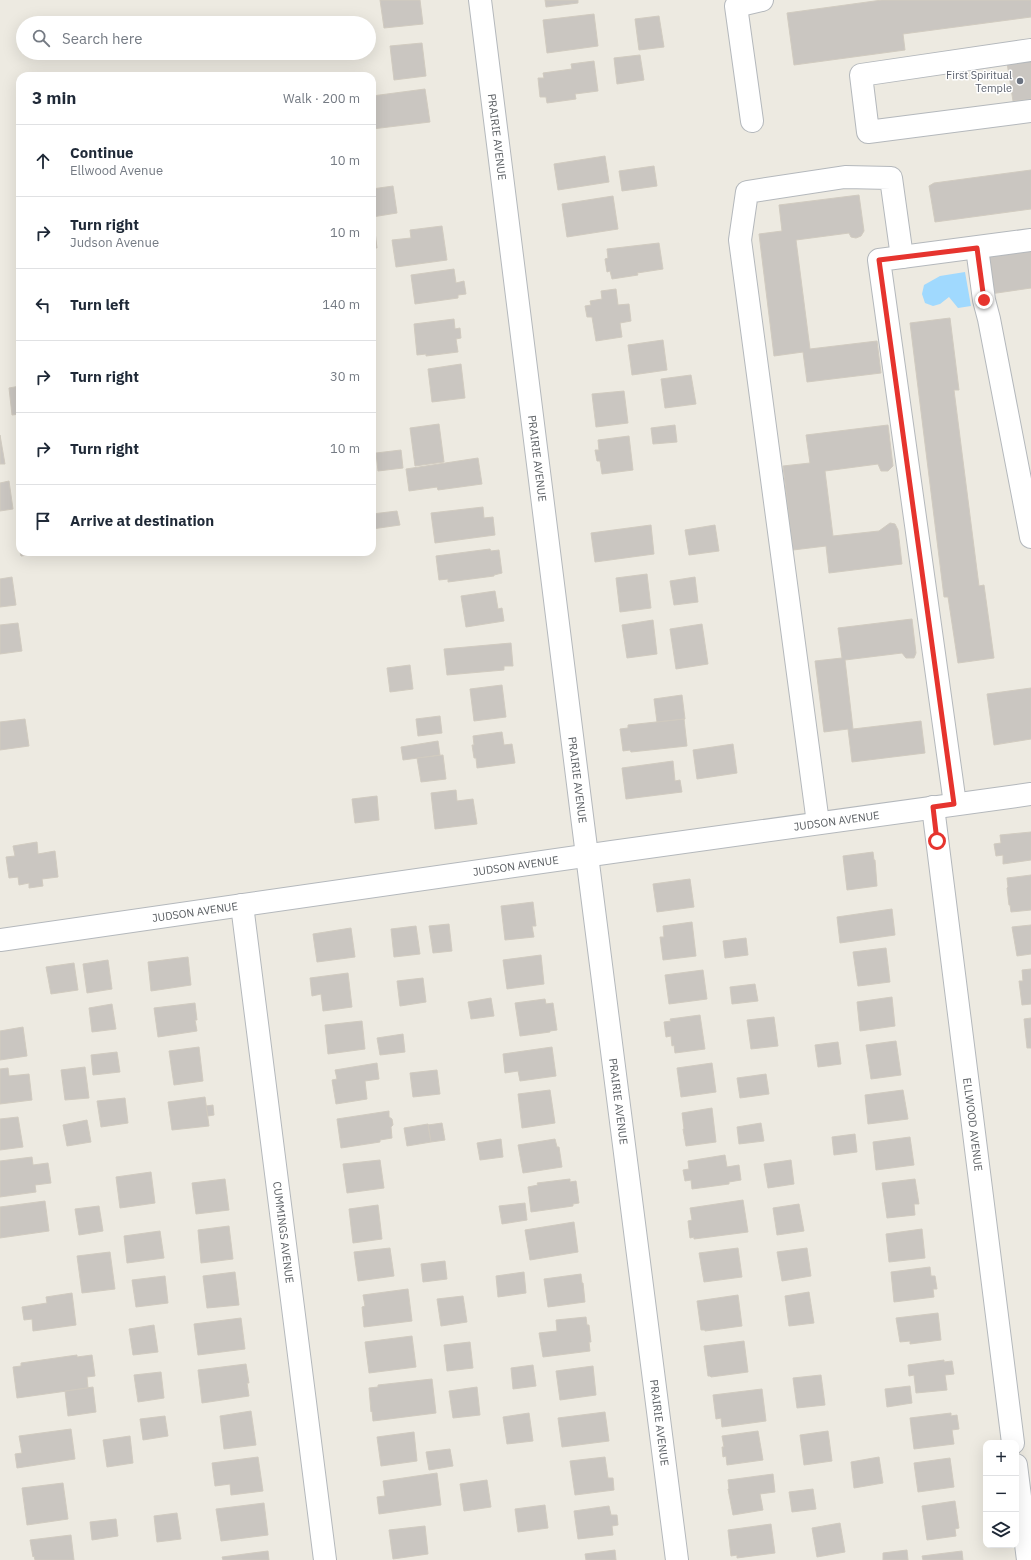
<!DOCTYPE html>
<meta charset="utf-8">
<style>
:root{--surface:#fff;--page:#f2f2f3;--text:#1f2937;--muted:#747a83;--line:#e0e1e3}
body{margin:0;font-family:"IBM Plex Sans",sans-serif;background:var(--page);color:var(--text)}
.controls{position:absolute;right:12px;bottom:12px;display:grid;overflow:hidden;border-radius:8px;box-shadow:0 4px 16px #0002}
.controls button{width:36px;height:36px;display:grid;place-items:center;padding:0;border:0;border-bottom:1px solid var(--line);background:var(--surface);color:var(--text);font:20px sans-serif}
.stop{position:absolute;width:12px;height:12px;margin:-9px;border:3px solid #e6342e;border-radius:50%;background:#fff}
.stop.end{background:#e6342e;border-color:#fff;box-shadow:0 1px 4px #0008}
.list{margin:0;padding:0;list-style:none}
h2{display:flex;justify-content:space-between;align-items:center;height:52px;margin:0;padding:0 16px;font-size:17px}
h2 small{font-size:13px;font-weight:400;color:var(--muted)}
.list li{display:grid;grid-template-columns:26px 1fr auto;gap:12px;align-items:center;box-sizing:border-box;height:72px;padding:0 16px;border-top:1px solid var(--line)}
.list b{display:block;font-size:15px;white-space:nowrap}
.list p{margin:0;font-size:13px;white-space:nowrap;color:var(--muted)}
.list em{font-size:13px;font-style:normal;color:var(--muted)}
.icon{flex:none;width:22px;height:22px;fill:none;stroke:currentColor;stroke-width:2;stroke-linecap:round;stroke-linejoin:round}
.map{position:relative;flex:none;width:1031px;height:1560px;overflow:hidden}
.search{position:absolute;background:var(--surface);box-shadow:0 4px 16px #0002;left:16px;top:16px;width:360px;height:44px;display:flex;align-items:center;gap:10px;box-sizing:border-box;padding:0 14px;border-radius:22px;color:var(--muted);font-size:15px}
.panel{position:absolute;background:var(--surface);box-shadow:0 4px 16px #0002;left:16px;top:72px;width:360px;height:484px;border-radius:12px}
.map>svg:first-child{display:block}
.water{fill:#a0d9fe}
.building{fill:#cac6c1;stroke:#d1cbc0}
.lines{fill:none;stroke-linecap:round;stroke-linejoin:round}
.minor-casing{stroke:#b4b8bc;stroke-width:24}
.minor{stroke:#fff;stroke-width:22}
.route{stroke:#e6342e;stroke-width:5}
.worship-dot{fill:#6b7280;stroke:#fff;stroke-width:1.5}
.labels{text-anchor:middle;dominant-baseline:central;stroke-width:3;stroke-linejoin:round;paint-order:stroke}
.worship-label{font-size:11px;fill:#5b616d;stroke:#fff;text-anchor:end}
.street-label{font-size:11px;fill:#5a5e62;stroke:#fff}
</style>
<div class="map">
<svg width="1031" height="1560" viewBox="0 0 1031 1560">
<rect width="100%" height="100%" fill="#edeae1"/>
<path class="water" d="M965,272l6,34 -13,2 -9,-11 -9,7 -7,2 -8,-3 -3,-9 2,-9 16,-9z"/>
<path class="building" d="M380,0h40l3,24 -39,4z
M545,0h33v3l-32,4z
M882,0h149v17l-128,17 2,16 -111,15 -7,-52z
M594,14l4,32 -51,7 -4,-33z
M659,16l5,31 -25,3 -4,-31z
M422,43l4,33 -32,4 -4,-34z
M640,55l4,25 -27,4 -3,-26z
M1031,60v39l-18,2 -6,-38z
M594,61l4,30 -23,3 1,5 -29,4 -1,-6h-6l-2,-19h6l-1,-5 29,-4 -1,-5z
M425,89l5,33 -58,7v-33z
M605,156l4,26 -51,8 -4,-26z
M654,166l3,20 -35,5 -3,-20z
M1031,170v39l-96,13 -6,-36 5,-3z
M393,186l4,27 -25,4v-28z
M859,195l5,36 -3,5 -5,2 -5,-1 -2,-4 -53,7 14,109 67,-8 4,32 -74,9 -4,-30 -29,4 -15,-122 23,-3 -3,-26z
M613,196l5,33 -51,8 -5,-33z
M372,223h2l3,25h-5z
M442,226l5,34 -51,7 -4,-27 19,-2 -1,-8z
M659,243l4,26 -26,4 1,2 -26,4 -2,-8 -3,1 -2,-13 3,-1 -1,-9z
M1031,250v38l-41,6 -4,-38z
M454,269l2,14 8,-2 2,13 -8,1v3l-43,6 -4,-29z
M616,289l2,16 11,-1 2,17 -11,2 2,14 -26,4 -4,-24h-5l-2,-11 6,-1 -1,-4 12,-2 -1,-8z
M950,318l9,72h-5l25,196 5,-1 10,73 -36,5 -10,-66h-4l-34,-274z
M454,319l1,10 5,-1 1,10 -5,1 2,13 -32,4v-2l-9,1 -3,-31z
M663,340l4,30 -35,5 -4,-30z
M461,364l4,34 -33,4 -4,-33z
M691,375l5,29 -31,4 -4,-29z
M20,386v28l-8,1 -3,-27z
M624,391l4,32 -32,4 -4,-33z
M439,424l5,38 -29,4 -5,-38z
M675,425l2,17 -24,2 -2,-16z
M888,425l5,41 -5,5h-7l-3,-7 -53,7 8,65 46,-5 11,-8 5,1 3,6 4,34 -73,9 -3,-27 -33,4 -10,-84 27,-3 -4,-28z
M0,435l5,29h-5z
M629,436l4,34 -31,4 -2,-13h-3l-2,-11h4l-1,-10z
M401,450l2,18 -25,3 -2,-18z
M478,458l4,26 -44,6 -1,-3 -28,4 -3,-22z
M9,481l4,28 -13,2v-28z
M483,507l1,11 9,-1 2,18 -60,8 -4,-30z
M397,511l3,14 -28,4v-15z
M651,525l3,29 -59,8 -4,-29z
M715,525l4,26 -30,4 -4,-25z
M490,549l1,2 8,-1 3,23 -8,2v1l-46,6v-3l-9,1 -3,-24z
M20,552h29l-28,4z
M647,574l4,34 -31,4 -4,-34z
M12,577l4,28 -16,2v-28z
M695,577l3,25 -24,3 -4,-24z
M495,591l3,18 4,-1 2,13 -38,6 -5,-31z
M912,619l4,34 -2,5h-8l-4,-5 -57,7 8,69 68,-8 4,32 -73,9 -4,-33 -24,3 -9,-71 27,-3 -4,-30z
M653,620l4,34 -30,4 -5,-33z
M18,623l4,28 -22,3v-29z
M702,624l6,40 -32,5 -6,-40z
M511,643l2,23h-9v4l-57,5 -3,-26z
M410,665l3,24 -23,3 -3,-24z
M502,685l4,32 -32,4 -4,-32z
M1031,688v51l-37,6 -7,-51z
M682,695l3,24 -28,3 -3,-23z
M440,716l2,17 -24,3 -2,-17z
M25,719l4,27 -29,4v-28z
M684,719l3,27 -56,6 -1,-2 -7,1 -3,-22 8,-1v-3z
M502,732l2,13 8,-1 3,19 -38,5 -1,-10h-2l-2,-13h2l-1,-9z
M438,741l2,14 -37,5 -2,-13z
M733,744l4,29 -40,6 -4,-29z
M443,755l3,24 -25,3 -4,-24z
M673,761l2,20 5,-1 2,12 -56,7 -4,-31z
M456,790l1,11 16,-2 4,25 -42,5 -4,-36z
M377,796l2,24 -24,3 -3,-24z
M1031,832v28l-28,4v-9l-7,1 -2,-12 7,-1 -1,-8z
M37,842l1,12 17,-3 3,26 -16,2 1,7 -14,2v-5l-10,2 -1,-8 -9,1 -3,-21 9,-1 -2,-10z
M873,852l1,8h1l2,26 -30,4 -4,-34z
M1031,875v35l-20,2 -1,-7h-1l-2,-17 1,-1 -1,-9z
M690,879l4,28 -37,5 -4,-28z
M533,902l3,24h-4l2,11 -29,3 -4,-34z
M892,909l3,26 -55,8 -3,-26z
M692,922l4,34 -33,4 -3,-23h4l-1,-11z
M449,924l3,27 -19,2 -4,-27z
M1031,925v29l-14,2 -5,-29z
M416,926l4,28 -26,3 -3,-28z
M351,928l4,29 -38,5 -4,-28z
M746,938l2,17 -23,3 -2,-17z
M886,948l4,34 -32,4 -5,-34z
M541,955l3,29 -37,5 -4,-29z
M188,957l3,28 -40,6 -3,-29z
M108,960l4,29 -25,4 -4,-29z
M74,963l4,27 -27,4 -5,-27z
M1031,969v35l-9,1 -3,-24h4l-1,-11z
M703,970l4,29 -38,5 -4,-29z
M348,973l4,34 -29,4 -2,-17 -9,2 -2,-18z
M423,978l3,24 -26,4 -3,-25z
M755,984l3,17 -26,3 -2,-17z
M892,997l3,29 -35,5 -3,-29z
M491,998l3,18 -23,3 -3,-17z
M545,999l1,5 7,-1 4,27 -7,1v1l-30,4 -5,-33z
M195,1003l2,17h-2l2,11 -39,6 -4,-29z
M112,1004l4,25 -24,3 -3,-24z
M700,1015l5,34 -30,4 -1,-8 -2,1 -1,-10 -5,1 -2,-15 7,-1 -1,-2z
M774,1017l4,29 -27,3 -4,-29z
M1031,1018v30h-4l-3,-29z
M362,1021l3,28 -37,5 -3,-29z
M23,1027l4,29 -27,4v-29z
M403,1034l2,18 -25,3 -3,-17z
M896,1041l5,34 -30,4 -5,-34z
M838,1042l3,22 -23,3 -3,-22z
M199,1047l4,34 -29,4 -5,-34z
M552,1047l4,29 -36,5 -2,-10 -13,2 -2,-19z
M117,1052l3,20 -27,3 -2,-20z
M377,1063l2,16 -14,2 2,18 -31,5 -4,-24 5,-1 -2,-9z
M712,1063l4,29 -35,5 -4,-29z
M85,1067l4,31 -24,2 -4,-30z
M8,1068l1,8 20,-2 3,26 -32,4v-35z
M437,1070l3,24 -27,3 -3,-24z
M766,1074l3,20 -29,4 -3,-20z
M550,1090l5,33 -33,5 -4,-34z
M903,1090l5,29 -40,5 -3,-29z
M205,1097l4,29 -37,4 -4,-28z
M125,1098l3,25 -27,4 -4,-26z
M213,1105l1,10 -6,1 -2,-10z
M712,1108l4,34 -30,4 -3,-17h1l-2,-16z
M389,1111v6l3,2 1,6 -2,2 1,11 -12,2v2l-39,6 -4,-29z
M18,1117l5,30 -23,3v-31z
M87,1120l4,22 -24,4 -4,-21z
M442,1123l3,17 -14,2 -3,-17z
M761,1123l3,18 -25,3 -2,-17z
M428,1124l3,18 -24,4 -3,-18z
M855,1134l2,18 -23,3 -2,-18z
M910,1137l4,28 -38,5 -3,-28z
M501,1139l2,18 -23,3 -3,-17z
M555,1139l2,8h2l3,20 -39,6 -5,-28z
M725,1155l2,12 12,-2 2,15 -12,2v2l-37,5 -1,-9 -6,1 -2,-11 6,-1 -1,-8z
M32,1157l1,8 15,-2 3,20 -16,2 1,7 -36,5v-36z
M380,1160l4,28 -37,5 -4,-29z
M791,1160l3,24 -26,4 -4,-24z
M151,1172l4,31 -35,5 -4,-31z
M225,1179l4,31 -33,4 -4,-31z
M570,1179v3l6,-1 3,22 -6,1v2l-42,6 -3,-25 10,-2 -1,-2z
M915,1179l4,25h-5l1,11 -28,3 -5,-35z
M743,1200l5,32 -54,7v-2l-4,1 -2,-17 4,-1 -2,-12z
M45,1201l4,30 -49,7v-31z
M525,1203l2,17 -25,4 -3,-18z
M799,1204l5,27 -27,4 -4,-27z
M378,1205l4,34 -29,4 -4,-34z
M99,1206l4,25 -24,4 -4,-26z
M574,1222l4,30 -48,8 -5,-30z
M229,1226l4,33 -32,4 -3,-33z
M922,1229l3,29 -36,4 -3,-28z
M160,1231l4,27 -37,5 -3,-27z
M390,1248l4,28 -36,5 -4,-29z
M738,1248l4,29 -38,5 -5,-29z
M807,1248l4,28 -29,5 -5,-29z
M110,1252l5,37 -33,4 -5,-37z
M445,1261l2,18 -24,3 -2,-18z
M930,1267l1,9h4l2,13h-4l1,8 -40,5 -3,-30z
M235,1272l4,33 -32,3 -4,-32z
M524,1272l2,21 -28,4 -2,-21z
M581,1274l1,9h1l2,19 -37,5 -4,-28z
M165,1276l3,27 -32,4 -4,-27z
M408,1289l4,32 -48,6 -2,-20 3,-1 -2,-11z
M809,1292l5,31 -25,3 -4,-30z
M72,1293l4,32 -43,6 -1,-12 -8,1 -2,-13 25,-4 -1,-6z
M738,1295l4,31 -37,5v-1h-4l-4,-29z
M463,1296l4,26 -26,4 -4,-27z
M938,1313l3,27 -31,4v-3l-10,1 -4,-24z
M586,1317l1,8h2l2,17h-2l1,9 -47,6 -4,-24 18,-2 -1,-11z
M241,1318l4,31 -47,6 -4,-31z
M154,1325l4,27 -25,3 -4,-26z
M412,1336l4,31 -47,6 -4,-31z
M744,1341l4,31 -37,5 -1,-1h-2l-4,-30z
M470,1342l3,26 -26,3 -3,-26z
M77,1355v2l15,-2 3,21 -8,1 1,11 -71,10 -4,-31 8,-1v-3z
M944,1360v2l8,-1 2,13 -9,1 2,15 -31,3 -2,-18 -5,1 -1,-11z
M246,1364l3,19h-2l2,13 -47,7 -4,-33z
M533,1365l3,21 -23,3 -2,-21z
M593,1366l3,29 -36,5 -4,-29z
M161,1372l3,26 -26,4 -4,-27z
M821,1375l4,30 -28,3 -4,-30z
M432,1379l4,34 -63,8 -1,-10 -1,1 -2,-24 9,-1v-2z
M910,1386l2,17 -25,4 -2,-18z
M93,1387l3,25 -28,4 -3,-25z
M477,1387l3,28 -27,3 -4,-27z
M762,1389l4,32 -44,6 -1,-9 -5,1 -3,-24z
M251,1411l5,34 -32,4 -4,-33z
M605,1412l4,29 -47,6 -4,-29z
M529,1413l4,28 -26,3 -4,-27z
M951,1413v3l6,-1 2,14 -7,1 2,14 -40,5 -4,-31z
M165,1416l3,20 -25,4 -3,-21z
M71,1429l4,30 -58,9 -2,-14 7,-1 -3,-17z
M758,1431l5,29 -36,5 -1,-9 -3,1 -1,-10h2l-2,-11z
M828,1431l4,30 -28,4 -4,-30z
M414,1432l3,29 -36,5 -4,-29z
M130,1436l3,27 -26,4 -4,-27z
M450,1449l3,17 -24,4 -3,-18z
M258,1457l5,34 -32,4 -1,-11 -15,2 -3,-23z
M605,1457l3,21h5l1,12 -39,5 -5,-34z
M879,1457l4,26 -29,5 -3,-26z
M950,1458l4,29 -36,5 -4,-29z
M437,1473l4,32 -62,9 -2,-17 8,-1 -2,-15z
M773,1474l2,18 -15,2 3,16 -30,5 -5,-26h1l-1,-9z
M487,1480l4,27 -27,4 -4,-27z
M63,1483l5,36 -41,6 -5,-37z
M813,1489l3,20 -24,3 -3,-20z
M955,1501l4,27 -4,1 1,7 -29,4 -5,-34z
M264,1503l4,32 -47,6 -5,-32z
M545,1505l3,23 -30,4 -3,-23z
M609,1506l2,9h6l1,10 -6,1 1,9 -35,4 -4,-28z
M177,1513l4,26 -24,3 -3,-26z
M116,1519l2,17 -26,4 -2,-18z
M840,1523l5,29 -28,5 -5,-29z
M771,1524l4,29 -38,5v-3l-6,1 -3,-26z
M425,1526l3,28 -35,5 -4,-29z
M71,1535l3,25h-39l-1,-4 -1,1 -3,-17z
M615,1550l1,10h-30l-1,-6z
M907,1550l1,10h-25v-7z
M268,1551l1,9h-46l-1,-3z
M962,1551l1,9h-40l-1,-4z"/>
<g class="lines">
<g class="minor-casing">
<g id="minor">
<path id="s1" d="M480,0l103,824 94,736"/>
<path d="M1031,50l-170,25 7,57 163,-21"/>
<path d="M752,121l-16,-115 26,-6"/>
<path d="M977,248l7,52 5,19 42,218"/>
<path d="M955,804l-76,-544 152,-20"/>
<path id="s2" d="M933,807l80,636"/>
<path d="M818,823l-78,-583 7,-48 98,-15 46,1 11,79"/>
<path id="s3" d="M242,905l83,655"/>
<path id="s4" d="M0,940l612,-88 419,-58"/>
<path d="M1016,1465l12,95"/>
</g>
</g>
<use href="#minor" class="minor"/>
</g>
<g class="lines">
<path class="route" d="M937,841l-4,-34 21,-3 -75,-544 98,-12 7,52"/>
</g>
<circle class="worship-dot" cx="1020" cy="81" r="4"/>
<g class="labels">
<g class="worship-label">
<text x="1012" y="75">First Spiritual<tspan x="1012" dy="13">Temple</tspan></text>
</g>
<g class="street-label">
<text stroke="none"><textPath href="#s1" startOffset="138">PRAIRIE AVENUE</textPath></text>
<text stroke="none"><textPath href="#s1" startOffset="462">PRAIRIE AVENUE</textPath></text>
<text stroke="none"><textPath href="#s1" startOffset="786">PRAIRIE AVENUE</textPath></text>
<text stroke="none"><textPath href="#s4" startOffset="845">JUDSON AVENUE</textPath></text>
<text stroke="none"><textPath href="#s4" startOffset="521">JUDSON AVENUE</textPath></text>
<text stroke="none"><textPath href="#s4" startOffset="197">JUDSON AVENUE</textPath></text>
<text stroke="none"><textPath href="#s1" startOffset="1110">PRAIRIE AVENUE</textPath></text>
<text stroke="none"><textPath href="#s2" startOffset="320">ELLWOOD AVENUE</textPath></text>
<text stroke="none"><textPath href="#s3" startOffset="330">CUMMINGS AVENUE</textPath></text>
<text stroke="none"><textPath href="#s1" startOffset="1434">PRAIRIE AVENUE</textPath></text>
</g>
</g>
</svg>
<div class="controls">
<button>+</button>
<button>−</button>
<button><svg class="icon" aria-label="layers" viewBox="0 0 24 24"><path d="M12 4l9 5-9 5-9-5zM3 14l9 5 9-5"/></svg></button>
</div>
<div class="stop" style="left:937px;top:841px"></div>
<div class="stop end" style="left:984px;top:300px"></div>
<div class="search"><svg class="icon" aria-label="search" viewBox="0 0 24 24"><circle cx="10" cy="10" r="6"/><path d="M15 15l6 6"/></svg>Search here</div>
<section class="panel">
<h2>3 min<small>Walk · 200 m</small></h2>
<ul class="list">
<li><svg class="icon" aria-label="ahead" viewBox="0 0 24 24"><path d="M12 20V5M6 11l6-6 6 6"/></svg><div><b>Continue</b><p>Ellwood Avenue</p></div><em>10 m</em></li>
<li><svg class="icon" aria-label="right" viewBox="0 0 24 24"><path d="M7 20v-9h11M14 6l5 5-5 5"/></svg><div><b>Turn right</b><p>Judson Avenue</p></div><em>10 m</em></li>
<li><svg class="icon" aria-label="left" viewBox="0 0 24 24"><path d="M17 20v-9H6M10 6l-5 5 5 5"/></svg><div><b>Turn left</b></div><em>140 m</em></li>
<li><svg class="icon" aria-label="right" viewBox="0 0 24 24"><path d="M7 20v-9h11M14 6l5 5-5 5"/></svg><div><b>Turn right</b></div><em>30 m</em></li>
<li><svg class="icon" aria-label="right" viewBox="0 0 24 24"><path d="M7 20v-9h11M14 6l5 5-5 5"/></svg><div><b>Turn right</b></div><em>10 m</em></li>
<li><svg class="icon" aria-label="arrive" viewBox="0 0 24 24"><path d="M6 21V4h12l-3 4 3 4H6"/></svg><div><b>Arrive at destination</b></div></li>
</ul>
</section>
</div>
